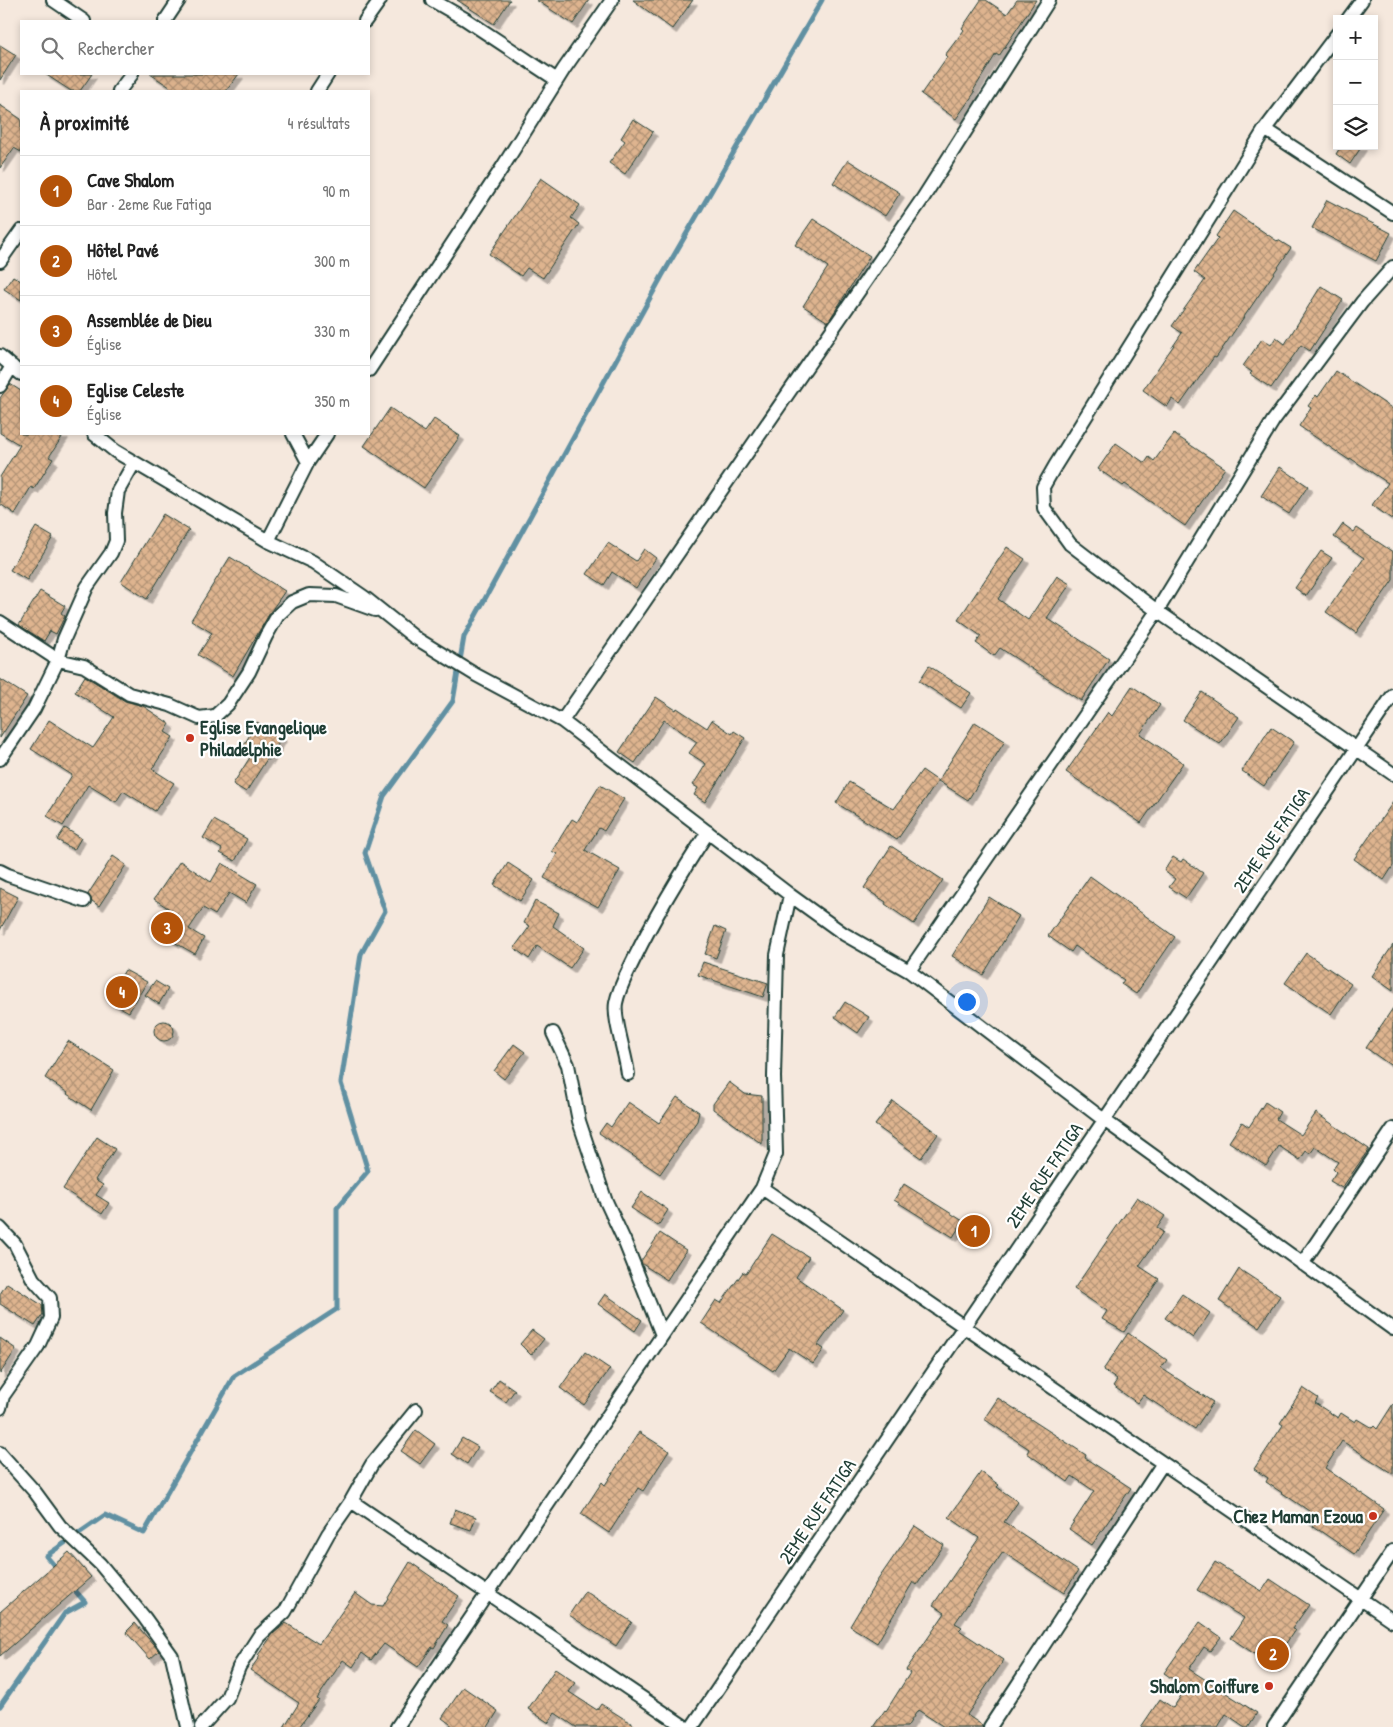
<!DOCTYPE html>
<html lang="fr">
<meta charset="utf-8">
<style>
:root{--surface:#fff;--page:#f2f2f2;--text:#222;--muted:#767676;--line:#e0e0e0;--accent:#b45309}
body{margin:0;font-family:"Patrick Hand",sans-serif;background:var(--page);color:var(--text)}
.controls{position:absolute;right:15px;top:15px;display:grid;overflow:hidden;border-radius:0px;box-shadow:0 2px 8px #0003}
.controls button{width:45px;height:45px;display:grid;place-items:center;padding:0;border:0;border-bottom:1px solid var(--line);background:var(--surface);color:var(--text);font:25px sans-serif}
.you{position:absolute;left:966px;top:1001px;width:18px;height:18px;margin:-12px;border:4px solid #fff;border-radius:50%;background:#1a73e8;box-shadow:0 0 0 8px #1a73e833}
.badge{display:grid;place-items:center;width:32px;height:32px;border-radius:50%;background:var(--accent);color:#fff;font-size:16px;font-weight:700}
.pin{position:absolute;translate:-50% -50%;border:2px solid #fff;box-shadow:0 1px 5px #0006}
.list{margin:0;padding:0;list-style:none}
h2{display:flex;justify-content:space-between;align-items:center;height:65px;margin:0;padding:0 20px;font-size:21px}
h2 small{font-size:16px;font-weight:400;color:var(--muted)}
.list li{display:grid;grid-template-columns:32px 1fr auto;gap:15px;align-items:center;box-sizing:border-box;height:70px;padding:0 20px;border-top:1px solid var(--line)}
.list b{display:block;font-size:19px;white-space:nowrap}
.list p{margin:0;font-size:16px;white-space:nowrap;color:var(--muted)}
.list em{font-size:16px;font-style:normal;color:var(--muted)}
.icon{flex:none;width:28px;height:28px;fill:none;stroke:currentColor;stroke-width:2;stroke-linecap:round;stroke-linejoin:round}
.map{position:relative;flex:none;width:1393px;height:1727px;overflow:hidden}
.search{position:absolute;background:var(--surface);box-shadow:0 2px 8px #0003;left:20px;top:20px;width:350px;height:55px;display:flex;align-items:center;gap:12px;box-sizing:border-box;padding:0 18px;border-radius:0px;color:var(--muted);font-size:19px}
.panel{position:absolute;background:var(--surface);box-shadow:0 2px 8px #0003;left:20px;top:90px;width:350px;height:345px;border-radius:0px}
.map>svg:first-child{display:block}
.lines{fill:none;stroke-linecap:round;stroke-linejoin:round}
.stream{stroke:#6090a2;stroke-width:5}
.building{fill:url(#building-cross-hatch);stroke:#1f3d34;filter:url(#shadow)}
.minor-casing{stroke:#1f3d34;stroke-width:16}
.minor{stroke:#fff;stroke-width:12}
.poi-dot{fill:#c8321e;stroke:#fff;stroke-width:2}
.labels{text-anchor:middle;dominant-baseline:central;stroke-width:4.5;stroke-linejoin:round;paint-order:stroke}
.poi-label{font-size:19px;font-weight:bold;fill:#1f3d34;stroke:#fff;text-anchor:end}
.street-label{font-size:19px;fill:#1f3d34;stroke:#fff}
</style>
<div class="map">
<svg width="1393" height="1727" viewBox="0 0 1393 1727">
<defs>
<pattern id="building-cross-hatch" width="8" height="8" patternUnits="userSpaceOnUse" patternTransform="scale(1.25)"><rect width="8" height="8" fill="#deb48f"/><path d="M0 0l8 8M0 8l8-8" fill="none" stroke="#b39476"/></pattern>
<filter id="shadow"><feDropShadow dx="4.5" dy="4.5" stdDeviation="0" flood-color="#0004"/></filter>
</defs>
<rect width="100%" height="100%" fill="#f5e8dd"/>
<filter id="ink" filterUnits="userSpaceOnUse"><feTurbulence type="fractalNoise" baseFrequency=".02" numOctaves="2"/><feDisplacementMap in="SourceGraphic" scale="10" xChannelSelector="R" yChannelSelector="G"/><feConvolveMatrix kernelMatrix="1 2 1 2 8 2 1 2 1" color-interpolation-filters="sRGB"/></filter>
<g filter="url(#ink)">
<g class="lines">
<path class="stream" d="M58,1570l-12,-14 59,-41 39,18 90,-157 103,-67v-101l31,-37 -27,-88 20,-129 24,-43 -20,-58 19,-57 69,-95 11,-64 198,-361 160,-276
M0,1706l65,-93 20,-11 -14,-16"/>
</g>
<path class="building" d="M457,0h53l-16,24z
M536,0h53l-16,24z
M633,0h60l-21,29z
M981,0h5l21,14 10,-14h19l-37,56 -3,-2 -23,37 2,1 -19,27 -35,-25 26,-37 -2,-2 19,-25 -2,-2z
M0,45l16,10 -16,25z
M45,74h47l-12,17h-9z
M150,74h89l-13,17h-50z
M0,105l21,14v33l-7,-4 -14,20z
M633,119l20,13 -28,42 -16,-11 16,-22 -4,-3z
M1341,146h21l-12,18 -14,-10z
M848,160l52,33 -15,23 -52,-33z
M541,178l39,27 -9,13 8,6 -36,54 -16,-10 -6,8 -32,-22z
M1327,200l64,33 -15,28 -64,-33z
M1233,211l44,30 1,-1 13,8 -75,110 -2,-1 -34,48 -8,-6 -5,8 -24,-17 39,-57 -10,-7 33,-46 -11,-8 24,-34 -2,-2z
M813,219l57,37 -42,66 -25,-16 25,-39 -33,-22z
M13,276l8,5v19l-17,-11z
M1321,286l22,14 -33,51 -9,-6 -30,43 -21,-14 2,-2 -9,-6 19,-27 9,6 5,-8 9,7z
M1336,371l57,38v111l-21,-15 16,-22 -38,-25 -1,2 -50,-34 12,-18 -3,-2 8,-11 2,2z
M10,384l11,7v43h43l-15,23 4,2 -19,30 -3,-2 -16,27 -15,-10v-27l20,-32 -20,-12v-35z
M390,408l35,24 9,-13 26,17 -36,52 -60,-42z
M1174,434l51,34 -40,58 -60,-42 -2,2 -25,-17 18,-26 29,20 4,-6 5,4z
M1280,467l28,19 -19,28 -28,-18z
M163,514l26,16 -42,69 -26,-17z
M1343,524l11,8 3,-4 36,24v28l-37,53 -30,-21 38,-54 -30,-21z
M36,527l17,10 -26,43 -17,-10z
M608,543l28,18 8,-12 12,9 -20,30 -24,-16 -8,13 -17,-11z
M1007,547l18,12 -27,40 30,21 29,-44 13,8 -23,34 62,41 -28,42 -81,-53 -6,8 -18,-13 5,-7 -23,-16z
M1321,551l11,7 -26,38 -11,-8z
M230,557l55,34 -14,20 -38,65 -35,-21 14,-22 -21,-13z
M40,591l25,15 -4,7 4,3 -9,18 -6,-3 -6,10 -25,-16z
M929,666l42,27 -10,15 -42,-27z
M85,676l40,25 18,5 27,18 -5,8 8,5 -21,32 22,14 -19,28 -32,-20 -7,11 -28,-17 -25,41 -16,-10 25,-41 -41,-26 18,-29 44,28 21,-31 -39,-25z
M0,679l27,17 -27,42z
M1132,686l28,19 -20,29 43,29 -42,60 -75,-51 42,-60 4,4z
M1202,692l37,25 -19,27 -37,-24z
M656,697l20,13 1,-2 30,20 5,-8 20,14 2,-3 11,7 -40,64 -11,-7 4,-7 -5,-3 13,-21 -17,-11 8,-11 -33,-22 -29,43 -16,-11z
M257,722l25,15 -13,23 -2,-1 -21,33 -13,-8 21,-33 -10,-6z
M975,722l30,19 -37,59 -30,-19z
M1271,727l23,15 -30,44 -22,-15z
M922,770l16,11 -41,59 -61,-37 13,-21 45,27z
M600,785l24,14 -20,32 -5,-3 -14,22 35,20 -22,37 -54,-29 13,-24 -5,-3 20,-32 5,3z
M1393,802v64l-9,14 -30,-21z
M214,820l33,19 -12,22 -15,-8 2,-4 -19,-11z
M65,828l16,10 -7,12 -17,-10z
M891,846l52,34 -29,44 -29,-20 1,-2 -22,-14z
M113,856l13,9 -27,41 -7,-5 -4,-7z
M1173,857l8,5 2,-3 20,14 -17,25 -17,-11 6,-8 -11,-8z
M180,861l31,21 11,-19 35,21 -11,19 -17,-10 -14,22 -12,-7 -14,21 15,9 -9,16 -37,-21 13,-23 -17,-11z
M508,863l26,17 -14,21 -26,-16z
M1090,876l85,61 -39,57 -15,-10 3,-4 -49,-34 -4,6 -23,-16z
M0,888l18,9 -18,33z
M989,897l30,19 -36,59 -31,-19z
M535,901l24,12 -6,13 31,22 -14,20 -33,-22 -8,13 -15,-11 16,-22 -6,-3z
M715,926l11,5 -10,27 -11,-4z
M1393,945v46l-21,-15z
M1306,953l45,31 -20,30 -46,-31z
M703,962l65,21 -5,14 -65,-22z
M125,970l22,12 -18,30 -22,-12z
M155,981l13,8 -9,15 -14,-9z
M845,1002l24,15 -11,16 -23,-16z
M1393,1008v59l-27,-19z
M154 1031a10 10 0 1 1 20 0a10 10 0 1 1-20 0Z
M68,1041l46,29 -23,40 -24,-16 1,-1 -23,-15z
M514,1044l11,8 -21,27 -10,-8z
M729,1082l16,12 17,2v48l-49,-35v-5z
M677,1097l22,15 -2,9 -37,53 -61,-41 7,-10 5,4 17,-25 31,21z
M893,1101l45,33 -17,24 -46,-33z
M1265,1102l15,10 -4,7 25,16 15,-22 53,36 -27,39 -12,-7 6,-9 -3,-3 5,-7 -23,-15 -5,7 -4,-3 -6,9 -21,-14 -13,20 -37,-24 13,-20 7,5z
M97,1137l18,12 -20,31 8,5 -7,10 13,8 -7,11 -39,-25z
M904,1184l59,37 -10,16 -59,-37z
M642,1192l26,18 -10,16 -27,-18z
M1137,1197l28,19 -8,12 6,4 -24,34 20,13 -35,53 -22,-13 5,-8 -33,-22z
M660,1233l26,17 -19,30 -25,-16 -1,-3z
M772,1234l37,23 -13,20 47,33 -25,35 6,4 -11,15 -24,-16 -16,23 -72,-48 15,-23 5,3 22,-31 3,2z
M1239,1269l41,27 -21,31 -40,-26z
M7,1283l35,22 1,9 -8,12 -35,-22v-10z
M605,1294l37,26 -7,11 -37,-27z
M1182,1294l28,19 -17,25 -28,-20z
M532,1330l12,9 -13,16 -11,-11z
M1128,1333l39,27 -6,8 52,34 -18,27 -52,-34 -6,8 -24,-17 4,-6 -14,-10z
M0,1338l16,11 -16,25z
M585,1352l25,17 -26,36 -24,-17z
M499,1379l16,11 -9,12 -16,-10z
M1303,1388l15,10 -3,5 23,15 3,-5 14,9 2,-3 15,9 2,-2 3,3 16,-25v70l-51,-33 -17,27 59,41 -30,45 -50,-34 5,-9 -43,-29 2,-4 -14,-9 29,-44 -3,-2z
M998,1398l88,57 -1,3 46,30 -39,57 -23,-16 25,-38 -22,-15 -4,6 -41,-29 2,-4 -45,-30z
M416,1430l19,14 -15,20 -19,-13z
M639,1432l30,19 -26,40 -5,-3 -29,45 -28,-19 21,-32 3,3z
M462,1438l16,9 -11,17 -15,-10z
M981,1472l18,13 -2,2 21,15 -14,20 74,49 -14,22 -61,-41 -48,71 7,4 -3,3 45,30 -37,55 15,10v2h-38l-26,-17 -11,17h-34l12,-17 1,1 24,-38 -4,-3 39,-57 -12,-8 46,-67 -30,-21z
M455,1509l21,8 -5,13 -21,-7z
M915,1526l29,19 -27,40 -4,-3 -36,61 -27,-17 27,-45z
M69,1552l22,25 -91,79v-44z
M410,1562l49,34 -17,25 6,4 -14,23 -2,-1 -14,20 -34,-23 -13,16 -9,-7 -9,14 -10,-7 -26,39 2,1 -20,27h-15l15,-24 -49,-33 10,-14 -2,-1 15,-21 13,-11 33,21 36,-51 17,12 11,1z
M1215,1562l47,29 8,-12 39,26 -17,24 3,1 -13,19 4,3 -11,16 -44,-30 13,-20 -47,-28z
M585,1591l47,31 -16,24 -47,-31z
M1200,1622l21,15 -11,14 -6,-4 -15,22 68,44 -9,14h-3l-19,-13 -8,13h-77l19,-28 13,9 13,-20 -22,-15z
M135,1623l24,28 -9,8 -24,-27z
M555,1669l21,14 -7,9 28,18 4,-6 36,23h-61l-21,-14 -6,10 -21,-14z
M463,1687l35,24 -10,16h-34l-12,-9z"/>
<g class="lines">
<g class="minor-casing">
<path id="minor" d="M53,0l31,21
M432,0l33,19 92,61
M1348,19l14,-19
M165,21l14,-21
M365,21l15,-21
M1337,34l-72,95 -210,337 -12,21 1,21 26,36 87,67 236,163
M119,91l13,-17
M317,91l11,-17
M1265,129l128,84
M0,261l21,-30
M0,356l21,18
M369,370l133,-202 62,-99 48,-69
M0,386l12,-20
M94,434l21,17 153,90 45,21 51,35 50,40 62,38 86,46 228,174 54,39 65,37 195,149 289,209
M293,434l15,28
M268,541l40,-79 19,-28
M0,622l58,38 26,6 45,28 41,11 29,13 16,-2 13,-12 21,-32 17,-36 12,-21 14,-13 17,-7 27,1 39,14
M562,721l361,-523 126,-198
M0,759l34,-50 24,-49 6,-21 23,-52 24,-34 5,-12 -1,-28 3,-22 16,-28
M0,871l8,4 76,26
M909,971l248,-360 116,-190 89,-119 31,-35
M553,1033l15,32 11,56 26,78 19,41 38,95
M628,1074c-2,-19 -15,-55 -12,-71 3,-16 12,-31 19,-46 21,-43 46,-84 73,-125
M762,1188l631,433
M0,1228l15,16 18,35 17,19 1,20 -13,28 -35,50 -3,12
M1302,1264l91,-135
M0,1453l35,39 25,34 40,38 44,53 28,39 16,71
M351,1501l334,226
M201,1727l26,-29 12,-31 20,-31 26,-24 43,-78 23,-33 21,-37 44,-54
M397,1727l365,-539 14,-34 -2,-77 3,-122 13,-60
M692,1727l701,-1032
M990,1727l173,-264
M1274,1727l119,-176"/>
</g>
<use href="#minor" class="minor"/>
</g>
</g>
<g class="poi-dot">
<circle cx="190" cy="738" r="5"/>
<circle cx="1373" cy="1516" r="5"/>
<circle cx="1269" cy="1686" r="5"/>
</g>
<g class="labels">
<g class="poi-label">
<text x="200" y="727" text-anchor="start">Eglise Evangelique<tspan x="200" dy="22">Philadelphie</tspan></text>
<text x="1363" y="1516">Chez Maman Ezoua</text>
<text x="1259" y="1686">Shalom Coiffure</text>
</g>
<g class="street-label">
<text transform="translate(1271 840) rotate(-56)">2EME RUE FATIGA</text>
<text transform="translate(1044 1175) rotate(-56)">2EME RUE FATIGA</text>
<text transform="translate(817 1511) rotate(-56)">2EME RUE FATIGA</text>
</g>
</g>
</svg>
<div class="controls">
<button>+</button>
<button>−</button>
<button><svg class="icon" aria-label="layers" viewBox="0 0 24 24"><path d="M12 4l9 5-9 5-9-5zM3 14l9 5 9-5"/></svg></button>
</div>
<div class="you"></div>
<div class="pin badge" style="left:974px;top:1231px">1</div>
<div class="pin badge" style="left:1273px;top:1654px">2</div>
<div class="pin badge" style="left:167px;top:928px">3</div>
<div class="pin badge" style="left:122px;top:992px">4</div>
<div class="search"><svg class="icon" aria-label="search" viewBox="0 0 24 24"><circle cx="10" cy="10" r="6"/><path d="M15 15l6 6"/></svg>Rechercher</div>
<section class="panel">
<h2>À proximité<small>4 résultats</small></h2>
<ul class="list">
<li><span class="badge">1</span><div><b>Cave Shalom</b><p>Bar · 2eme Rue Fatiga</p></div><em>90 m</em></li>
<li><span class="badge">2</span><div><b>Hôtel Pavé</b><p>Hôtel</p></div><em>300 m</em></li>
<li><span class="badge">3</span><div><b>Assemblée de Dieu</b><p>Église</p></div><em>330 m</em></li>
<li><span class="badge">4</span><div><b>Eglise Celeste</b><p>Église</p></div><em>350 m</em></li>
</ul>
</section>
</div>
